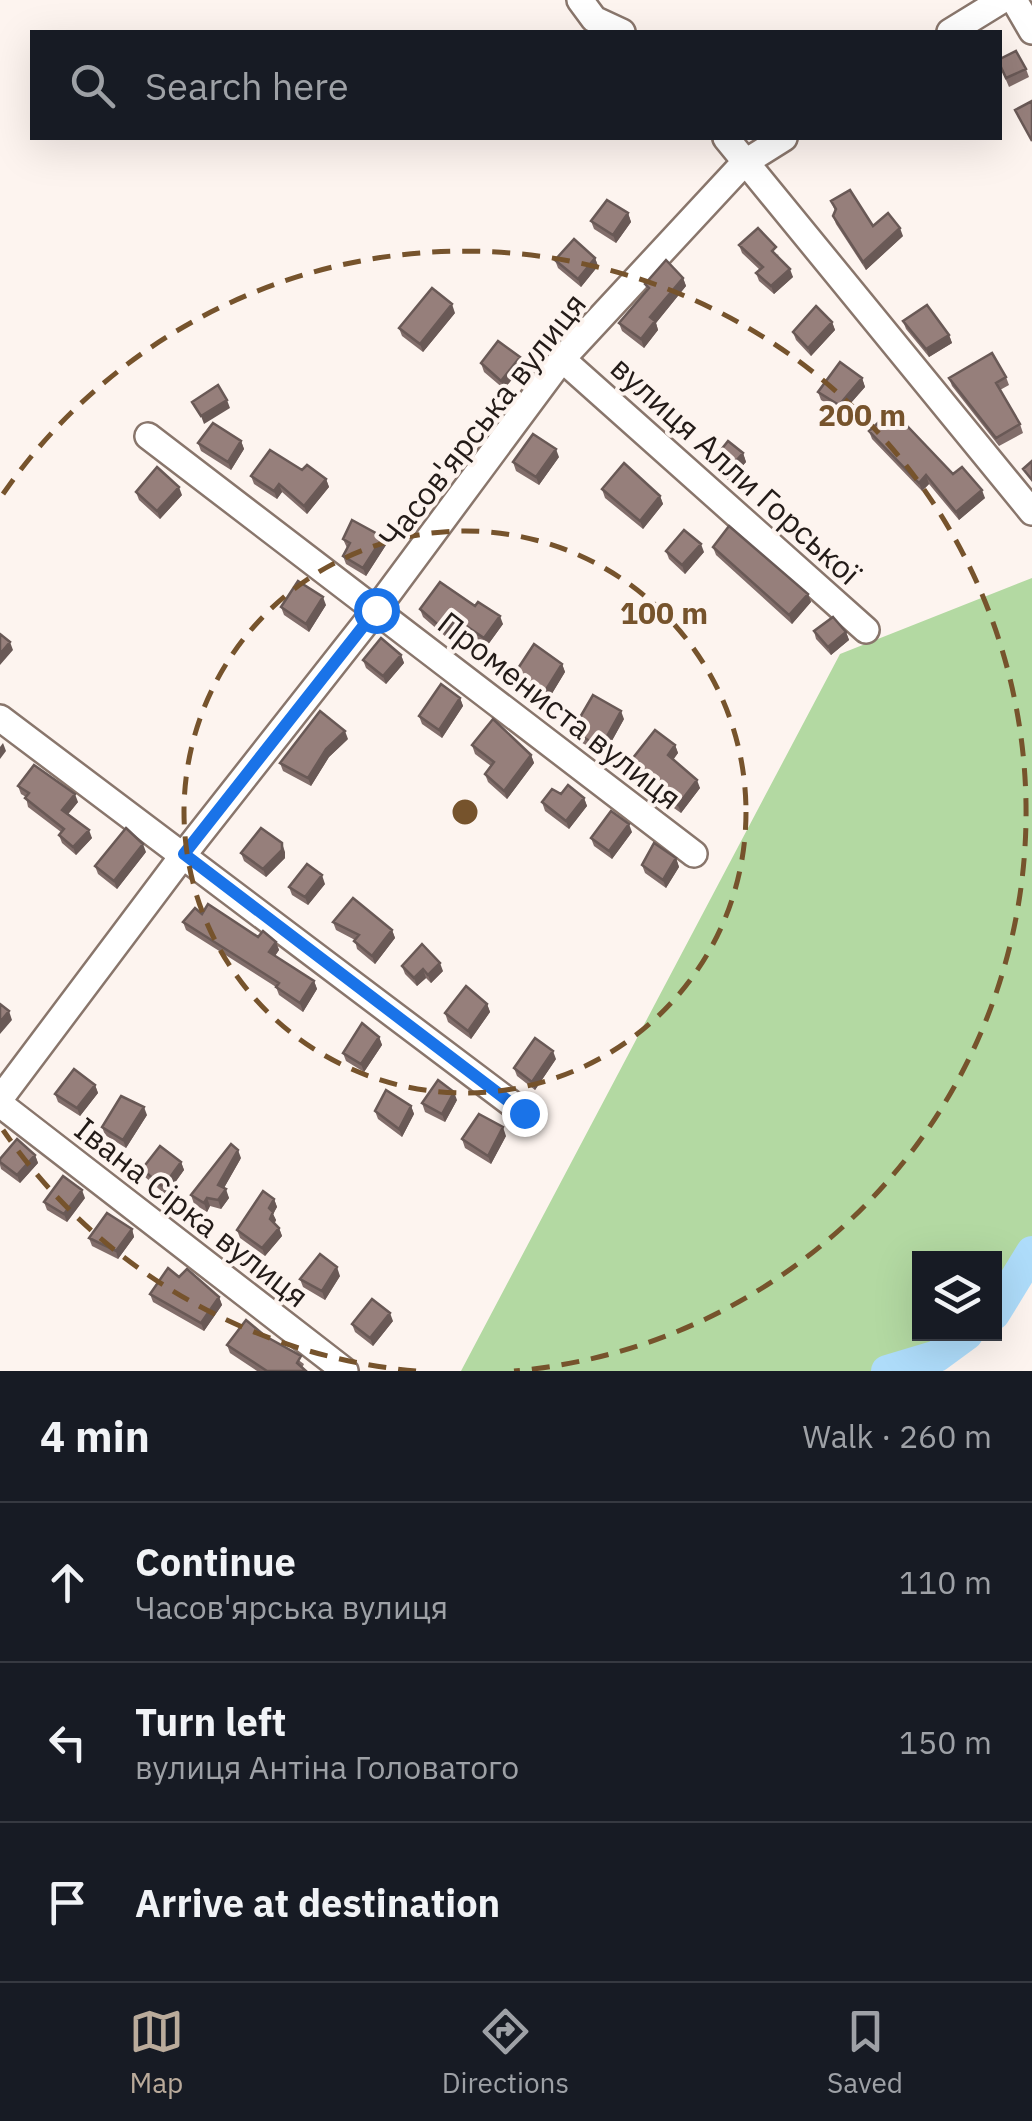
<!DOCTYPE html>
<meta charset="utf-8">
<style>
:root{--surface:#171b24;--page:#20242c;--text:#f1f3f6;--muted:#9ea1a6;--line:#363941;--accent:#baab9b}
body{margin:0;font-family:"IBM Plex Sans",sans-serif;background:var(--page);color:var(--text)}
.controls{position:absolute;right:30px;bottom:30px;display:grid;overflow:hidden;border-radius:0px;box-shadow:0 10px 40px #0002}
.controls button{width:90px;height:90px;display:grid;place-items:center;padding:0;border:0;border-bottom:2px solid var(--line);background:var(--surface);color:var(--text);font:50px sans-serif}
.stop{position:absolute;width:30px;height:30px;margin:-22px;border:8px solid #1a73e8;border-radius:50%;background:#fff}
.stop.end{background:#1a73e8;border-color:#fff;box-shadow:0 2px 10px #0008}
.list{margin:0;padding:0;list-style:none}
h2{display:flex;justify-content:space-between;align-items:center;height:130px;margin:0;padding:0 40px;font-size:42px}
h2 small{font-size:32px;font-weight:400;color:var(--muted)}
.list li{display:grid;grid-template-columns:65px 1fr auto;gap:30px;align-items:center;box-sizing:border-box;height:160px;padding:0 40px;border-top:2px solid var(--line)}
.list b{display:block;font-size:38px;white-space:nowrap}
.list p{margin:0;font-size:32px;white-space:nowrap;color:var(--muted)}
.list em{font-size:32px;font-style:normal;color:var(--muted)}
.icon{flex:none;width:55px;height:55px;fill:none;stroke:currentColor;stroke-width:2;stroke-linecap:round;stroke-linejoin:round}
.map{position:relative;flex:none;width:1032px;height:1371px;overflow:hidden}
.search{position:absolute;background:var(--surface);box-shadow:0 10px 40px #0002;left:30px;right:30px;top:30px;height:110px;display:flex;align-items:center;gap:25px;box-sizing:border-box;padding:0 35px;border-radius:0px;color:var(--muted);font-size:38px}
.sheet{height:610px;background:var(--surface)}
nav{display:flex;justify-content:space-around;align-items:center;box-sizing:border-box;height:140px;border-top:2px solid var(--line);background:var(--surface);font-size:28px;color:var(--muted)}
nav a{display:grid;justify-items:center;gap:5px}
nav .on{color:var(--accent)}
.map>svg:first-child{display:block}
.green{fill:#b3d9a2}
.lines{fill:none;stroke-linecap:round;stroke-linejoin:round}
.river{stroke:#aedcfa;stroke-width:32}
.minor-casing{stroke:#89766c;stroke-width:30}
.minor{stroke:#fff;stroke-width:25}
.wall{fill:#816d6a}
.shaded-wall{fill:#695956}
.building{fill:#967f7b;stroke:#695956;stroke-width:2.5}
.route{stroke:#1a73e8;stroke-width:12}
.ring{fill:none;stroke:#76532c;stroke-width:5;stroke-dasharray:18 12}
.labels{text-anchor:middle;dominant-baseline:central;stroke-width:8;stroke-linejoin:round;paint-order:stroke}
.street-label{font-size:32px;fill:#231b18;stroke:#fdf4ef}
.centre{fill:#76532c;stroke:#fdf4ef;stroke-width:5}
.ring-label{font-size:30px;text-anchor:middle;font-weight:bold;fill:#76532c;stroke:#fdf4ef;stroke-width:8;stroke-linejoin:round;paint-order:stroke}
</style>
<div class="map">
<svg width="1032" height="1371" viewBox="0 0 1032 1371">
<rect width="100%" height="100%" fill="#fdf4ef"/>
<path class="green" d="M1032,578v674l-32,58 -5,4 -1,-56h-74v76h47l-30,22 -50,15h-426l379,-717z"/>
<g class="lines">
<path class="river" d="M994,1314l38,-62
M887,1371l50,-15 30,-22"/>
<g class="minor-casing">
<path id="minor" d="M580,0l14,19 28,13
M1014,0l18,31
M950,32l52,-32
M726,138l306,374
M562,359l304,271
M148,436l546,418
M0,718l524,395
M0,1099l184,-245 192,-244 186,-251 182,-196 40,-25
M0,1104l345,267"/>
</g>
<use href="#minor" class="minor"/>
</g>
<path class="wall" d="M1000,66l26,3 3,8 -20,10z
M831,201l42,25 30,10 -37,34 -30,-46 -3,-8 2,-5z
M628,213l3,9 -15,21 -22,-14 -3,-8z
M739,245l40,10 -2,1 16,21 -19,17 -15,-13 -3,-8 4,-3 -18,-17z
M595,258l3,8 -17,21 -23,-19 -3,-8z
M683,278l3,8 -30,37 2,7 -14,18 -22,-17 -3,-8 28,-33 -2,-6z
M455,313l-32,39 -21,-16 -3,-8z
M903,321l46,14 3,8 -23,14 -23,-28z
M832,322l3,8 -24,26 -15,-16 -3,-8z
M520,357l3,9 -19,23 -20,-17 -3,-9z
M1006,377l3,8 -9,5 20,34 3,9 -24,13 -47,-60 -3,-8z
M862,378l3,9 -23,26 -21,-13 -3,-8z
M869,431l84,43 32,24 -26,22 -30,-36 -7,7 -50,-52z
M241,441l3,8 -13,21 -30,-19 -3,-8z
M743,453l3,9 -17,19 -13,-13 -3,-8z
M559,457l-20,28 -23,-14 -3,-9z
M302,470l24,9 3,8 -22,27 -25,-22 -5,7 -23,-15 -3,-8z
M602,489l58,7 3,8 -20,25 -38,-31z
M136,492l46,3 -22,24 -21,-19z
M343,539l43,6 -20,31 -20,-12 -3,-8 4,-8z
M713,547l95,47 3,8 -19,22 -76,-69z
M666,551l38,1 -19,22 -16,-15z
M326,605l-17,27 -25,-17 -3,-8z
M475,606l28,18 -16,22 -31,-21 -10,12 -23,-20 -3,-8z
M814,631l32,1 3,8 -18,15 -15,-16z
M401,655l3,8 -18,21 -20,-16 -3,-8z
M562,664l3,8 -20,33 -29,-21 -3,-8z
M460,698l3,8 -21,32 -20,-14 -3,-8z
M624,719l-20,36 -29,-16 -3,-8z
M348,739l-19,18 -18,29 -28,-15 -3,-8z
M472,745l59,10 3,8 -27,36 -19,-17 -3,-8 6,-8 -16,-12z
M675,745l3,8 -5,6 27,29 -19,25 -53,-37 -3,-8z
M18,786l60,16 -10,12 24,24 -16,17 -14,-12 -3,-8 2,-3 -33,-25 -2,-10 -5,-3z
M561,794l23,4 3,8 -18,23 -24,-18 -3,-9z
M632,832l-20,27 -18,-13 -3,-8z
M146,852l-29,37 -19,-15 -3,-8z
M285,852v6l-19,19 -22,-16 -3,-8z
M676,858l3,9 -13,21 -21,-15 -3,-8z
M325,884l-17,21 -16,-10 -3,-8z
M202,914l56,23 18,5 3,8 -4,6 39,25 3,8 -14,23 -24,-17 -3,-8 -90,-57 -3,-8z
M333,922l59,8 3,8 -20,26 -18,-15 -2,-9 -19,-10z
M402,966l41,5 -12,12 -5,-5 -9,8 -12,-12z
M487,1004l3,8 -19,27 -23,-17 -3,-9z
M379,1037l3,8 -18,27 -18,-11 -3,-8z
M556,1059l-21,31 -18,-14 -3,-8z
M95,1085l3,8 -18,23 -22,-14 -3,-8z
M457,1100l-12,22 -20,-10 -3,-9z
M411,1106l3,8 -12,23 -24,-18 -3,-8z
M147,1115l-21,33 -21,-13 -3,-8z
M506,1136l-15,28 -26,-16 -3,-9z
M35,1155l3,8 -18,20 -19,-14 -1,-4v-6z
M241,1158l-17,30 5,10 -8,11 -11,-3 -3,6 -13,-8 -3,-9z
M181,1162l3,8 -18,25 -21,-18 -3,-8z
M85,1198l-18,24 -20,-12 -3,-8z
M274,1199l3,8 -4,7 3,6 -2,4 5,4 3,8 -17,20 -25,-18 -3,-8z
M132,1229l2,8 -16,22 -26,-13 -3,-8z
M340,1276l-15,24 -22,-13 -3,-8z
M179,1277l40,20 3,8 -18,26 -51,-29 -3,-8z
M393,1321l-20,25 -18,-14 -3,-8z
M265,1336l39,28 -2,4 4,3h-49l-27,-18 -3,-8z"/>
<path class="shaded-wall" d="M628,213l3,9 -15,21 -3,-8z
M900,228l3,8 -37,34 -3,-8z
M595,258l3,8 -17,21 -3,-8z
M790,269l3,8 -19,17 -3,-8z
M683,278l3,8 -30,37 2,7 -14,18 -3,-9 9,-22z
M452,304l3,9 -32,39 -3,-8z
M832,322l3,8 -24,26 -3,-8z
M949,335l3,8 -23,14 -3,-8z
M520,357l3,9 -19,23 -3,-8z
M862,378l3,9 -23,26 -3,-8z
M227,400l3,8 -26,16 -3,-8z
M241,441l3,8 -13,21 -3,-8z
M556,449l3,8 -20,28 -3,-8z
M743,453l3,9 -17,19 -3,-9z
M926,475l3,9 -7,7 -3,-8z
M326,479l3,8 -22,27 -3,-8z
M279,484l3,8 -5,7 -3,-8z
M179,487l3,8 -22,24 -3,-8z
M982,490l3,8 -26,22 -3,-8z
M660,496l3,8 -20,25 -3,-8z
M383,537l3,8 -20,31 -3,-8z
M701,544l3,8 -19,22 -3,-9z
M808,594l3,8 -19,22 -3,-9z
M323,597l3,8 -17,27 -3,-8z
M500,616l3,8 -16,22 -3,-8z
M453,617l3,8 -10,12 -3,-8z
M846,632l3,8 -18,15 -3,-8z
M10,642l3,8 -13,15v-11z
M401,655l3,8 -18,21 -3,-8z
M562,664l3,8 -20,33 -3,-9z
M460,698l3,8 -21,32 -3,-8z
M621,711l3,8 -20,36 -3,-8z
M345,731l3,8 -19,18 -18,29 -3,-8 18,-29z
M3,743l3,8 -6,8v-12z
M675,745l3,8 -7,10 -3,-8z
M531,755l3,8 -27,36 -3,-8z
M697,780l3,8 -19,25 -3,-8z
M75,794l3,8 -13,16 -3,-8z
M584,798l3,8 -18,23 -3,-8z
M629,824l3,8 -20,27 -3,-8z
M89,830l3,8 -16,17 -3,-8z
M282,843l3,9v6l-19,19 -3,-8z
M143,844l3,8 -29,37 -3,-8z
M676,858l3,9 -13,21 -3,-8z
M322,875l3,9 -17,21 -3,-8z
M392,930l3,8 -20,26 -3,-8z
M276,942l3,8 -7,10 -3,-8z
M440,963l3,8 -12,12 -3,-8z
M423,969l3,9 -9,8 -3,-8z
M314,981l3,8 -14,23 -3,-9z
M487,1004l3,8 -19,27 -3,-8z
M9,1011l3,9 -12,14v-12z
M379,1037l3,8 -18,27 -3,-8z
M553,1051l3,8 -21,31 -3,-8z
M95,1085l3,8 -18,23 -3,-8z
M454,1092l3,8 -12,22 -3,-8z
M411,1106l3,8 -12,23 -3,-8z
M144,1107l3,8 -21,33 -3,-8z
M503,1127l3,9 -15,28 -3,-8z
M238,1150l3,8 -20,35 -3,-8z
M35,1155l3,8 -18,20 -3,-8z
M181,1162l3,8 -18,25 -3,-8z
M226,1189l3,9 -8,11 -3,-9z
M82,1190l3,8 -18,24 -3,-8z
M207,1198l3,8 -3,6 -3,-9z
M274,1199l3,8 -4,7 3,6 -3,7 -3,-8 -1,-11z
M279,1228l3,8 -17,20 -3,-8z
M132,1229l2,8 -16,22 -2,-8z
M337,1267l3,9 -15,24 -3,-9z
M219,1297l3,8 -18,26 -3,-8z
M390,1313l3,8 -20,25 -3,-8z"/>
<path class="building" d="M1016,51l10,18 -20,9 -6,-13v-6z
M1032,101v40l-17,-31z
M850,190l23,36 15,-13 12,15 -37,34 -30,-46 3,-7 -5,-8z
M607,200l21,13 -15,22 -22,-14z
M758,228l18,19 -4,4 18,18 -19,17 -15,-13 7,-6 -24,-22z
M574,239l21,19 -17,21 -23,-19z
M666,260l17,18 -33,39 5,4 -14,18 -22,-16 30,-35 -4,-4z
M432,288l20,16 -32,40 -21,-16z
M927,305l22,30 -23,14 -23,-28z
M816,306l16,16 -24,26 -15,-16z
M498,341l22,16 -19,24 -20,-18z
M992,353l14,24 -10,6 24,41 -24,14 -47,-60z
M840,362l22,16 -23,27 -21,-13z
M218,385l9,15 -26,16 -9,-14z
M892,410l61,64 9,-7 20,23 -26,22 -30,-37 -7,8 -50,-52z
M213,423l28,18 -13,21 -30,-19z
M533,434l23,15 -20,28 -23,-15z
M728,441l15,12 -17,19 -13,-12z
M270,450l32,20 5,-5 19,14 -22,27 -25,-22 -5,7 -23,-15z
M1032,461v19l-9,-11z
M624,463l36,33 -20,25 -38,-32z
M157,467l22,20 -22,24 -21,-19z
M352,520l31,17 -20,31 -20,-12 7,-13 -7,-4z
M729,526l79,68 -19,21 -76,-68z
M684,530l17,14 -19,21 -16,-14z
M298,581l25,16 -17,27 -25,-17z
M440,582l35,24 3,-4 22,14 -16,22 -31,-21 -10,12 -23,-20z
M833,617l13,15 -18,15 -14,-16z
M0,634l10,8 -10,12z
M381,638l20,17 -18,21 -20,-16z
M534,644l28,20 -20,32 -29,-20z
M441,684l19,14 -21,32 -20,-14z
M593,695l28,16 -20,36 -29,-16z
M320,711l25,20 -19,18 -18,29 -28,-15z
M493,719l38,36 -27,36 -19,-17 9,-12 -22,-17z
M655,730l20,15 -7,10 29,25 -19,25 -53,-37z
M34,765l41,29 -13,16 27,20 -16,17 -14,-12 5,-6 -39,-31 4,-5 -11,-7z
M568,785l16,13 -18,23 -24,-19 10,-13 9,5z
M611,811l18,13 -20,27 -18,-13z
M126,828l17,16 -29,37 -19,-15z
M261,828l21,15v7l-19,19 -22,-16z
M654,843l22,15 -13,22 -21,-15z
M307,864l15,11 -17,22 -16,-10z
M353,898l39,32 -20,26 -18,-15 5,-6 -26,-13z
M208,904l50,33 5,-6 13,11 -7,10 45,29 -14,22 -24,-16 3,-4 -96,-61 12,-14 7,6z
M422,944l18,19 -12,12 -5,-6 -9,9 -12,-12z
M466,986l21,18 -19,27 -23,-18z
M0,1004l9,7 -9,11z
M362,1023l17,14 -18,27 -18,-11z
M535,1038l18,13 -21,31 -18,-14z
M74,1069l21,16 -18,23 -22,-14z
M438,1080l16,12 -12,22 -20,-11z
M386,1090l25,16 -12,23 -24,-18z
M121,1096l23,11 -21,33 -21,-13z
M479,1114l24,13 -15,29 -26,-17z
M17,1139l18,16 -18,20 -17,-13v-3z
M231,1144l7,6 -20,35 8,4 -8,11 -11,-2 -3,5 -13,-8z
M160,1146l21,16 -18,25 -21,-18z
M63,1176l19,14 -18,24 -20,-12z
M263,1191l11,8 -5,9 4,4 -3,7 9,9 -17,20 -25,-18z
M107,1213l25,16 -16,22 -27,-13z
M320,1254l17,13 -15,24 -22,-12z
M168,1268l11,9 8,-8 32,28 -18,26 -51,-29z
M372,1299l18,14 -20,25 -18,-14z
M246,1320l19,16 36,20 -4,7 9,8h-39l-40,-26z"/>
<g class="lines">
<path class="route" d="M376,610l-192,244 340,259"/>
</g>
<g class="ring">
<circle cx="465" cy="812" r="281"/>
<path d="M416 1371A561 561 0 0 1 3 1130M3 494A561 561 0 1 1 514 1371"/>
</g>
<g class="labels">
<g class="street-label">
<text transform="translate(482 420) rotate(-52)">Часов'ярська вулиця</text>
<text transform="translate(736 470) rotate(42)">вулиця Алли Горської</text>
<text transform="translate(560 710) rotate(38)">Промениста вулиця</text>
<text transform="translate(192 1212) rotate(38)">Івана Сірка вулиця</text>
</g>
</g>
<circle cx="465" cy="812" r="15" class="centre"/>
<g class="ring-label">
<text x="862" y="426">200 m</text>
<text x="664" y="624">100 m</text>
</g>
</svg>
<div class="controls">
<button><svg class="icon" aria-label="layers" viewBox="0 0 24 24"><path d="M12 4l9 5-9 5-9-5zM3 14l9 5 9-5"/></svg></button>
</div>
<div class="stop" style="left:376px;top:610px"></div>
<div class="stop end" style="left:524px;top:1113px"></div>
<div class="search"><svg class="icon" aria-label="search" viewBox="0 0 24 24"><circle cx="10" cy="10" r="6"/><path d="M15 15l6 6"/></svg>Search here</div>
</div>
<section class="sheet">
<h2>4 min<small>Walk · 260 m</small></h2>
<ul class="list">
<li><svg class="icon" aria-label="ahead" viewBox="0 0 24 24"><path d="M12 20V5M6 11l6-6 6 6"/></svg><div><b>Continue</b><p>Часов'ярська вулиця</p></div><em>110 m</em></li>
<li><svg class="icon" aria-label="left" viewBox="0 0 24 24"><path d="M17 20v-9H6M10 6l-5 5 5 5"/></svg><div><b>Turn left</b><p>вулиця Антіна Головатого</p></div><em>150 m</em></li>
<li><svg class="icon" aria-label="arrive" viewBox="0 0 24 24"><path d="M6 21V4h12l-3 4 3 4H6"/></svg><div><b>Arrive at destination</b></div></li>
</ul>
</section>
<nav>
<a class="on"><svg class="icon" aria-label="map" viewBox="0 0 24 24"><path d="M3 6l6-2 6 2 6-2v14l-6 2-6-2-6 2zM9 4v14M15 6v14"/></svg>Map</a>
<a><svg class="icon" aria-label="directions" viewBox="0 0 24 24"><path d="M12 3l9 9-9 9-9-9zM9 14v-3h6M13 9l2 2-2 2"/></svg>Directions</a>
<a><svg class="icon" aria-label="saved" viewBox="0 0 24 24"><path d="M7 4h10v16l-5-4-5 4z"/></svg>Saved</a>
</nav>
